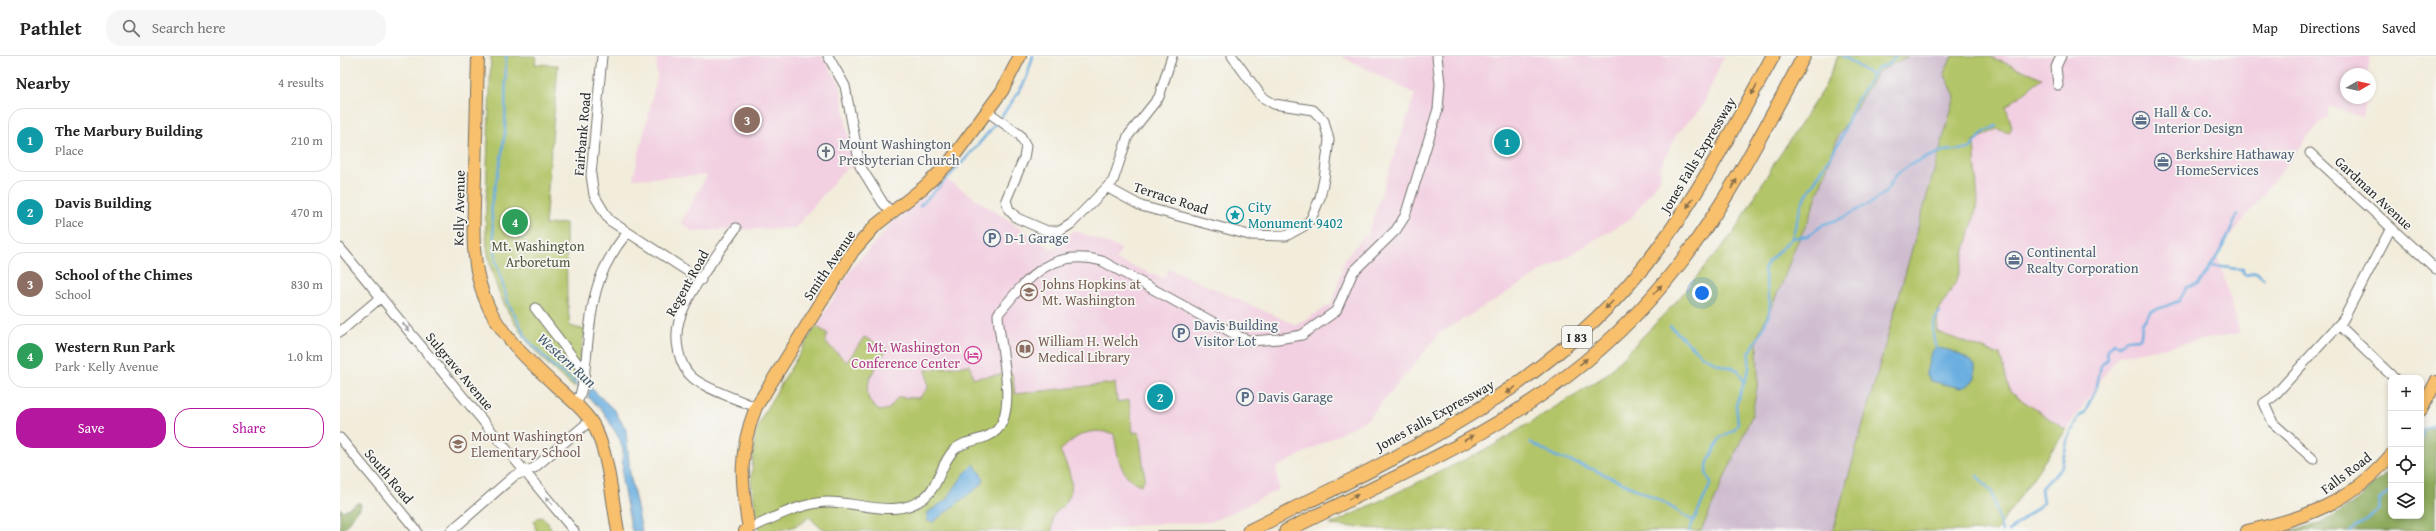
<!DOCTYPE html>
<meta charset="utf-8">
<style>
:root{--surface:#fff;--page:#f6f6f6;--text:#222;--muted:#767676;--line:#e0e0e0;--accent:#b5179e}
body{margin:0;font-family:"Gentium Book Plus",serif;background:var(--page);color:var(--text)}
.controls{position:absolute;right:12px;bottom:12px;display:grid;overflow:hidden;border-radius:8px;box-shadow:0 2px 6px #0003}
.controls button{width:36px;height:36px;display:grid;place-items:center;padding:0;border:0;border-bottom:1px solid var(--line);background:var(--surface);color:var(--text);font:20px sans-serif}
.compass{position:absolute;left:2000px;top:12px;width:36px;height:36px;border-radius:50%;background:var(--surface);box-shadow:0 2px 6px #0003;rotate:81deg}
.you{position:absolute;left:1362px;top:237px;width:14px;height:14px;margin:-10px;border:3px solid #fff;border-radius:50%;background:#1a73e8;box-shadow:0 0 0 6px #1a73e833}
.badge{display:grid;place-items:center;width:26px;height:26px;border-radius:50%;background:var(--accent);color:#fff;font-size:13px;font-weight:700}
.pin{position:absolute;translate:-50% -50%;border:2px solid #fff;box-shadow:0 1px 4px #0006}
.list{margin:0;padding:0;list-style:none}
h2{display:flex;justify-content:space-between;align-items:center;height:52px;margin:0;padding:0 16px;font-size:17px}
h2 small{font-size:13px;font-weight:400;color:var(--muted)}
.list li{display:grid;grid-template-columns:26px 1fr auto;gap:12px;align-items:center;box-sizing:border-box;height:64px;margin:0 8px 8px;padding:0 8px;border:1px solid var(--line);border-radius:16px}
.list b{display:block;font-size:15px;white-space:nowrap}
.list p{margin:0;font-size:13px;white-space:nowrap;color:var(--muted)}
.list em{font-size:13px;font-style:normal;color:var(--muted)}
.actions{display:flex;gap:8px;padding:12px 16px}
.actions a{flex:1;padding:9px 0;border:1px solid var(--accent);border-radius:16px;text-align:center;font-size:14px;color:var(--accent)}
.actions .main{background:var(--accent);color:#fff}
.icon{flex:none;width:22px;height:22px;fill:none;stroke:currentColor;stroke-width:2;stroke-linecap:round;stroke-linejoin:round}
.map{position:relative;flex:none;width:2096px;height:475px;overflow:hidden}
header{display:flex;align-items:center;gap:24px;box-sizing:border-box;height:56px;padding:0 20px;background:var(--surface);border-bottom:1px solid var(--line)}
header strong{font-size:19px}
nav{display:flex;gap:22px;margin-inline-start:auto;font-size:14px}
.search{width:280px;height:36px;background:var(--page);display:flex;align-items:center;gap:10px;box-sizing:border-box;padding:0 14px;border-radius:16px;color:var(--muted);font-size:15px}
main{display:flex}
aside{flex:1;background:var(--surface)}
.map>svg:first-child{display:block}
.built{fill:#f2cfe1}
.industrial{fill:#cfbdcf}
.green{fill:#b2c568;stroke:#6e784a}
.forest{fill:#8daa5c;stroke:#5c6a44}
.water{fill:#6aafe0;stroke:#4a6d86}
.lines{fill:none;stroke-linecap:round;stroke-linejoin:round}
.stream{stroke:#6aafe0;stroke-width:2.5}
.minor-casing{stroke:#716f69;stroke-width:11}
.major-casing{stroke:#716f69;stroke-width:14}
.highway-casing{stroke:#716f69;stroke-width:15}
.minor{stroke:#fff;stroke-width:9}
.major{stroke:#f8bf6c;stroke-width:12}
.highway{stroke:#f8bf6c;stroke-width:13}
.tram{stroke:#2b2b2b;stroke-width:1}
.oneway{fill:#876e48}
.oneway2{fill:#a0a0a0}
.labels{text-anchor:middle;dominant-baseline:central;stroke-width:3.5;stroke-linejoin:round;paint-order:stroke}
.shield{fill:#f6f6f2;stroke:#686867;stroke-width:1}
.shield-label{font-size:13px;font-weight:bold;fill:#2b2b2b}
.service-label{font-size:14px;fill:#4e5e75;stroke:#f6f6f2;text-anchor:start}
.street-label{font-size:14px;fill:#2b2b2b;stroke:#f6f6f2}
.worship-label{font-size:14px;fill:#5b616d;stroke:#f6f6f2;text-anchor:start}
.culture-label{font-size:14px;fill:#0d838f;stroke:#f6f6f2;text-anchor:start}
.park-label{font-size:14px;fill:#54593d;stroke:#f6f6f2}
.education-label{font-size:14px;fill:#785e54;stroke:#f6f6f2;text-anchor:start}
.hotel-label{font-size:14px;fill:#b23c85;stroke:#f6f6f2;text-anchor:end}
.water-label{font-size:15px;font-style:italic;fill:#41596a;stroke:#f6f6f2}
</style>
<header>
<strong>Pathlet</strong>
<div class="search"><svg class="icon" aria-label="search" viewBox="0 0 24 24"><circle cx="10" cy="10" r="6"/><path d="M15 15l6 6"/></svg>Search here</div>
<nav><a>Map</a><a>Directions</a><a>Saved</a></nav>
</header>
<main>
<aside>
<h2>Nearby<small>4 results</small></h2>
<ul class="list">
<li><span class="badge" style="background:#0f9aa8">1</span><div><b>The Marbury Building</b><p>Place</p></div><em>210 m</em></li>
<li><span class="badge" style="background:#0f9aa8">2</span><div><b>Davis Building</b><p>Place</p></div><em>470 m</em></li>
<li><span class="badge" style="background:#8d6e63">3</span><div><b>School of the Chimes</b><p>School</p></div><em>830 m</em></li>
<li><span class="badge" style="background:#2e9e5b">4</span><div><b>Western Run Park</b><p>Park · Kelly Avenue</p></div><em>1.0 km</em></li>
</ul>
<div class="actions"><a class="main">Save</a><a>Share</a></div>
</aside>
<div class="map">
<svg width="2096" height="475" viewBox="0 0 2096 475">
<rect width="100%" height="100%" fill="#f6f6f2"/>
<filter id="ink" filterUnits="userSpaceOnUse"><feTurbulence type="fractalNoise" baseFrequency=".025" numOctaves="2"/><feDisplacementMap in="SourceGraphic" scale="8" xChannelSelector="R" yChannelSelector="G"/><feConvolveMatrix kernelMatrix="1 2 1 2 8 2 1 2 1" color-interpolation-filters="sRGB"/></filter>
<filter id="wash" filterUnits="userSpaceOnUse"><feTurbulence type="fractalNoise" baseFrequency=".012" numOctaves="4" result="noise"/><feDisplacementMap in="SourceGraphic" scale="16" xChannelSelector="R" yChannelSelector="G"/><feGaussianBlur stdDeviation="0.9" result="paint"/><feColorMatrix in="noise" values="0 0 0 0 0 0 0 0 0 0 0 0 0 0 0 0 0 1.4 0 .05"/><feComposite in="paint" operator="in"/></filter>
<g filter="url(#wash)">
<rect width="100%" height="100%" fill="#f2ecdb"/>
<path class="built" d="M317,0h165l18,28 12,72 4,12h-10l-51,60 -103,3 -11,-8 26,-48 -74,4 25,-106 -2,-1z
M1001,0h383l-22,51 -25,27 -16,31 -1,14 -29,39 -191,115 -71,85 -93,50 3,21 -50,25 -19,8 -63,2 -53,7h-267l-11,-7 -7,-7 -7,7 -12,2 -7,5h-24l-8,-49 1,-25 3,-23 10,-23 87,-143 43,-48 51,-41 107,71 20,-20 48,19 -5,11 47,18 6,-9 127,56 36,-21 13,-45 19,-23 3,1 48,-143z
M1648,0h382l-2,18h-22v24h19l-2,19 -35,-11v12l-8,4 -103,131 23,80 -122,23 -52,74 -56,-38 -10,-37 -63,-23 1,-20 19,-32 21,-77 -4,-62 23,-12 15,-2 -6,-20 36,-29z"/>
<path class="industrial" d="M1568,0h44l-8,17 11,23 -122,435h-132l51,-116 6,-34 -1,-44 26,-56 12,-34 13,-26 31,-87 39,-62z"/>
<path class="green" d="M151,0h45l-1,8 23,1 -13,160 21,-2 1,75 3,28 15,4 -11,57c-46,-35 -79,-82 -87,-140 -3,-26 0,-53 0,-79 1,-37 3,-75 4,-112z
M1498,0h70l-30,16 -39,62 -31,87 -13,26 -12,34 -26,56 1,44 -6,34 -51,116h-296l-75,-6 161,-78 114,-71 70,-73 59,-71 38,-65 53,-81z
M1612,0h36l54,22 -36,29 6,20 -3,6 -12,-4 -23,12 4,62 -21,77 -19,32 -1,20 63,23 10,37 56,38 -70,101h-163l122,-435 -11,-23z
M476,270l12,8 -3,8 22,20 17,-25 23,12c-11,18 -34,46 -7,62l9,-2 9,-12 21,1 9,-10 -2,-18 44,-5 3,13 39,-5 3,21 100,-11 2,19 12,-2 4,33 6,-1 6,46 -4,7c-23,-8 -23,-31 -27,-51 -25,-7 -36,0 -54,17 13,27 20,43 -7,64l-1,16h-225l-11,-7 -7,-7c-13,13 -32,14 -50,14l-8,-49 4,-48 10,-23z
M203,461l7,9 1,5h-15l-2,-10 3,-3z"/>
<path class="forest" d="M2092,372l4,1v102h-149l32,-7 38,-23 16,-17 18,-13v45h30v-85z
M17,447h3l1,3 -19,25h-2v-23l3,3z"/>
<path class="water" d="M1595,292c14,0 30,8 40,17v14l-8,7 -6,2 -30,-7 -5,-8 5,-21z
M250,331l25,24 11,19 4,44 12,57h-10l-1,-4 -9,-46 1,-31 -3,-10 -17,-29 -15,-14z
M634,408l10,15 -2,5 -49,38 -6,-1v-8l19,-13 18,-26z"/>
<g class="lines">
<path class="stream" d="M166,0l-1,75 -3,22 -11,52 5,57 12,40 19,37 25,26 27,21
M1503,0l30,20
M580,150c37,-37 75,-76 103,-121 5,-8 7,-20 10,-29
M1452,182l16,-2 16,-12 16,-5 34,-18 12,-9 9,-16 16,-12 32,-13 27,-2 13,-16 13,-7
M1871,211c10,-2 21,3 32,2v4l4,2 9,-3 8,7
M1330,270l31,29 17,9 20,6 6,13
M1598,294c-7,-12 -7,-28 2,-38
M2081,383l3,-10 12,-5
M1190,386l22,13 43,15 68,32 30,19
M1637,420l14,15 11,40
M1349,475l22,-48 -5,-10 2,-11 12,-24 14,-8 4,-6 -2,-19 13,-36v-15l15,-27 5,-14 1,-10 -6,-33 4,-8 24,-24 10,-36 38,-61 15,-38 22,-34 13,-6 6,-7
M1669,475l34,-28 -2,-15 20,-19 6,-27 7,-16 5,-9 6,-5 12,-26 4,-21 7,-6c-2,-8 0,-11 6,-16l5,2 7,-5 13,-1 2,-3 1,-12 8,-12 29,-11 8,-14 11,-2c15,-22 30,-44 39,-70
M2011,475l27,-21 1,-10 12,-9"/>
</g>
</g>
<g filter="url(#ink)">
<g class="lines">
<g class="minor-casing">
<path id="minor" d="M262,0l-11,119 3,20 15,25 92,60
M488,0l17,30 15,80 23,37 9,10
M1718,29l-2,-18 5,-11
M648,56l32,23 6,11 -2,12 -18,42 3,10 8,8 30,13h13l11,-7 42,-43 15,-45 31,-39 13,-41
M1970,97l126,116
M768,132l33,18 108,29 37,1 18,-10 7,-7 9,-21 4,-19 5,-39 -5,-19 -11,-11 -39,-6 -12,-7 -30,-41
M396,172c-18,26 -49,64 -57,93 -5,17 -1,45 14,57 13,11 46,22 63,29
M0,192l234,283
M195,252l50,65
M1999,269l55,53
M0,276l41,-35
M236,349c8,-17 9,-36 11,-55 5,-48 8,-78 40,-117
M0,382l77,93
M1973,403l-40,-36 -9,-20 9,-6 70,-77 48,-92
M111,475l63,-55 20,-8 57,-48
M409,475v-2c22,-10 44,-22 68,-26 34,-6 76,19 107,-5 16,-13 16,-34 30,-48 12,-12 32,-8 43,-20 21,-22 2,-86 1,-116 29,-35 53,-67 104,-53l138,76 11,4 27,-2 24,-4 34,-24 17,-39 43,-42 9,-14 33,-107 2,-25 -3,-28"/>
</g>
<g class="major-casing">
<path id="major" d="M138,0c-1,39 -2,79 -3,118 -1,47 -7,91 14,134 16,32 43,56 69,80 11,10 24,20 32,32 18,24 22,80 28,111
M2081,354l15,-28
M405,475l4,-2c-8,-46 -11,-77 7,-122l97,-156 23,-26 48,-38 24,-23 54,-73 18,-35
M1907,475c59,-13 103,-28 144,-76"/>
</g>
<g class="highway-casing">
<path id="highway" d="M909,475c151,-76 306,-142 410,-284 44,-60 78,-126 114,-191
M946,475c87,-44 183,-84 262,-141 50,-35 96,-80 133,-128 49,-64 85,-136 123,-206"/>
</g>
<use href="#minor" class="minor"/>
<use href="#major" class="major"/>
<use href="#highway" class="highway"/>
<path class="tram" d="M818,475h67"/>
</g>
<defs><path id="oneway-solid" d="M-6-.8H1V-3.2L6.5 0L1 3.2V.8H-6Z"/></defs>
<g class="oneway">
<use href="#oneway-solid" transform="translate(1414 34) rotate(118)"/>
<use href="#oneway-solid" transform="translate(1394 128) rotate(-59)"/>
<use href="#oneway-solid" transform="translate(1350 147) rotate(124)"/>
<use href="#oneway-solid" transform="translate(1318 233) rotate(-48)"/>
<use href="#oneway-solid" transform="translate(1269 249) rotate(135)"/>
<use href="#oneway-solid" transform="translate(1243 306) rotate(-41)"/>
<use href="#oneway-solid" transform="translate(1171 334) rotate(145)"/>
<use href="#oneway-solid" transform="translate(1129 382) rotate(-29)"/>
<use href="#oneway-solid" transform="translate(1013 441) rotate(-27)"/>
</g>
<g class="oneway2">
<use href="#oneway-solid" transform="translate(66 271) rotate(50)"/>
<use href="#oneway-solid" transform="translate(209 445) rotate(-130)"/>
</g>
</g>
<defs>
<g id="office-ring" transform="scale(0.9)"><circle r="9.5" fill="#f6f6f2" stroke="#5c6f8a" stroke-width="1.5"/><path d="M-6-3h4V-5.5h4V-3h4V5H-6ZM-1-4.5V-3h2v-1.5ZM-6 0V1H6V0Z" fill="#5c6f8a"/></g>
<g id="church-ring" transform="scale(0.9)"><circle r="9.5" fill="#f6f6f2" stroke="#6b7280" stroke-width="1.5"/><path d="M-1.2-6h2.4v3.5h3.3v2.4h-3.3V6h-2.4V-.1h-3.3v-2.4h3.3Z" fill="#6b7280"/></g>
<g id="sight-ring" transform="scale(0.9)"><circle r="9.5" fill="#f6f6f2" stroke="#0f9aa8" stroke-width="1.5"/><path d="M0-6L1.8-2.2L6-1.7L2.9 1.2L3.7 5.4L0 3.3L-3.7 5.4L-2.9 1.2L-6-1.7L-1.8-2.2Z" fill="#0f9aa8"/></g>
<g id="parking-ring" transform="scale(0.9)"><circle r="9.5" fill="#f6f6f2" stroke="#5c6f8a" stroke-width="1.5"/><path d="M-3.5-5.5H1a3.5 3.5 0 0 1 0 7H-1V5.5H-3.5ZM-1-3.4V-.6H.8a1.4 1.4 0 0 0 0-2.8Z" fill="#5c6f8a"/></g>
<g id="university-ring" transform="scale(0.9)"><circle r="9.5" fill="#f6f6f2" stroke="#8d6e63" stroke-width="1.5"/><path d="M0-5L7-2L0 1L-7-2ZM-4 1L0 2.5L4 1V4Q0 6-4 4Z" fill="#8d6e63"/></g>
<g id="library-ring" transform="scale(0.9)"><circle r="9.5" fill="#f6f6f2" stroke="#8d6e63" stroke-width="1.5"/><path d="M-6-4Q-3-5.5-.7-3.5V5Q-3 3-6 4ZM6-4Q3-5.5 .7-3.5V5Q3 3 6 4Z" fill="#8d6e63"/></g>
<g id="hotel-ring" transform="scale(0.9)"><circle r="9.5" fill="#f6f6f2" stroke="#d1479c" stroke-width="1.5"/><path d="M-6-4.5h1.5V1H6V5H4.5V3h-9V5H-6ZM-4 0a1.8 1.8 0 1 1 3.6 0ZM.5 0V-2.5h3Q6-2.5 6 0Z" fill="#d1479c"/></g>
<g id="school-ring" transform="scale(0.9)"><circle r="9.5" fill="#f6f6f2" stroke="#8d6e63" stroke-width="1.5"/><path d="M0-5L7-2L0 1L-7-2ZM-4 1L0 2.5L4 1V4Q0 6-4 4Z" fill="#8d6e63"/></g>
</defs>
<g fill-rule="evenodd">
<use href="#office-ring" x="1801" y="64"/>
<use href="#church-ring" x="486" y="96"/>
<use href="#office-ring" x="1823" y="106"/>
<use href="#sight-ring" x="895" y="159"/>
<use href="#parking-ring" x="652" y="182"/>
<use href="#office-ring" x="1674" y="204"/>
<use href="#university-ring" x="689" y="236"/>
<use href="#parking-ring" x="841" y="277"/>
<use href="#library-ring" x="685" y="293"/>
<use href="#hotel-ring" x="633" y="299"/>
<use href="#parking-ring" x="905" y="341"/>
<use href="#school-ring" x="118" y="388"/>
</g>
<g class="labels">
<rect class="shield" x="1222" y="270" width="30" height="22" rx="3"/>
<g class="shield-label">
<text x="1237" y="281">I 83</text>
</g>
<g class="service-label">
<text x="1814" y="56">Hall &amp; Co.<tspan x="1814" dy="16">Interior Design</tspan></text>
<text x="1836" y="98">Berkshire Hathaway<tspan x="1836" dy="16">HomeServices</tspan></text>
<text x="665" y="182">D-1 Garage</text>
<text x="1687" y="196">Continental<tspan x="1687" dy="16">Realty Corporation</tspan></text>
<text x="854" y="269">Davis Building<tspan x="854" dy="16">Visitor Lot</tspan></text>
<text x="918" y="341">Davis Garage</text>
</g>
<g class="street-label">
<text transform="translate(242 78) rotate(-85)">Fairbank Road</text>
<text transform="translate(1358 99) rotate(-59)">Jones Falls Expressway</text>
<text transform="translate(2034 137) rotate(43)">Gardman Avenue</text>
<text transform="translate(831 142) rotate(18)">Terrace Road</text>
<text transform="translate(119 152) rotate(-89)">Kelly Avenue</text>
<text transform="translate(489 209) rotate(-56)">Smith Avenue</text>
<text transform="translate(347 227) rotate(-61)">Regent Road</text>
<text transform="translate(120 315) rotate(50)">Sulgrave Avenue</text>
<text transform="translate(1095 359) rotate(-29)">Jones Falls Expressway</text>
<text transform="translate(2006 417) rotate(-37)">Falls Road</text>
<text transform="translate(49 420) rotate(50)">South Road</text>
</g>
<g class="worship-label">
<text x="499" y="88">Mount Washington<tspan x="499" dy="16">Presbyterian Church</tspan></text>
</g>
<g class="culture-label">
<text x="908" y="151">City<tspan x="908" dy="16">Monument 9402</tspan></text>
</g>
<g class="park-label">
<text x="198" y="190">Mt. Washington<tspan x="198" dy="16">Arboretum</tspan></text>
</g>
<g class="education-label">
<text x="702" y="228">Johns Hopkins at<tspan x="702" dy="16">Mt. Washington</tspan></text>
<text x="698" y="285">William H. Welch<tspan x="698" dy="16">Medical Library</tspan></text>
<text x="131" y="380">Mount Washington<tspan x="131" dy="16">Elementary School</tspan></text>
</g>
<g class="hotel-label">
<text x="620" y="291">Mt. Washington<tspan x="620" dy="16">Conference Center</tspan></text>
</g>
<g class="water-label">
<text transform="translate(227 304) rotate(42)">Western Run</text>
</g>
</g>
</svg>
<div class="controls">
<button>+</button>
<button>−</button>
<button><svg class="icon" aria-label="locate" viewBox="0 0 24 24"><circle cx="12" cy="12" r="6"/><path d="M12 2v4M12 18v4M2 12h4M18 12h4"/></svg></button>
<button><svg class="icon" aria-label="layers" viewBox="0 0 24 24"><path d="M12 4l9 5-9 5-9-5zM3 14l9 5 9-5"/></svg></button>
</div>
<svg class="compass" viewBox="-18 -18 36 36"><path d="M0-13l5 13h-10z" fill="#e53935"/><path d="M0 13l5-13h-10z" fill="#767676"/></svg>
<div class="you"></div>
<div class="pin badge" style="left:1167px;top:86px;background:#0f9aa8">1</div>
<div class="pin badge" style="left:820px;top:341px;background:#0f9aa8">2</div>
<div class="pin badge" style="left:407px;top:64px;background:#8d6e63">3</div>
<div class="pin badge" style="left:175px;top:166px;background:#2e9e5b">4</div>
</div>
</main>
